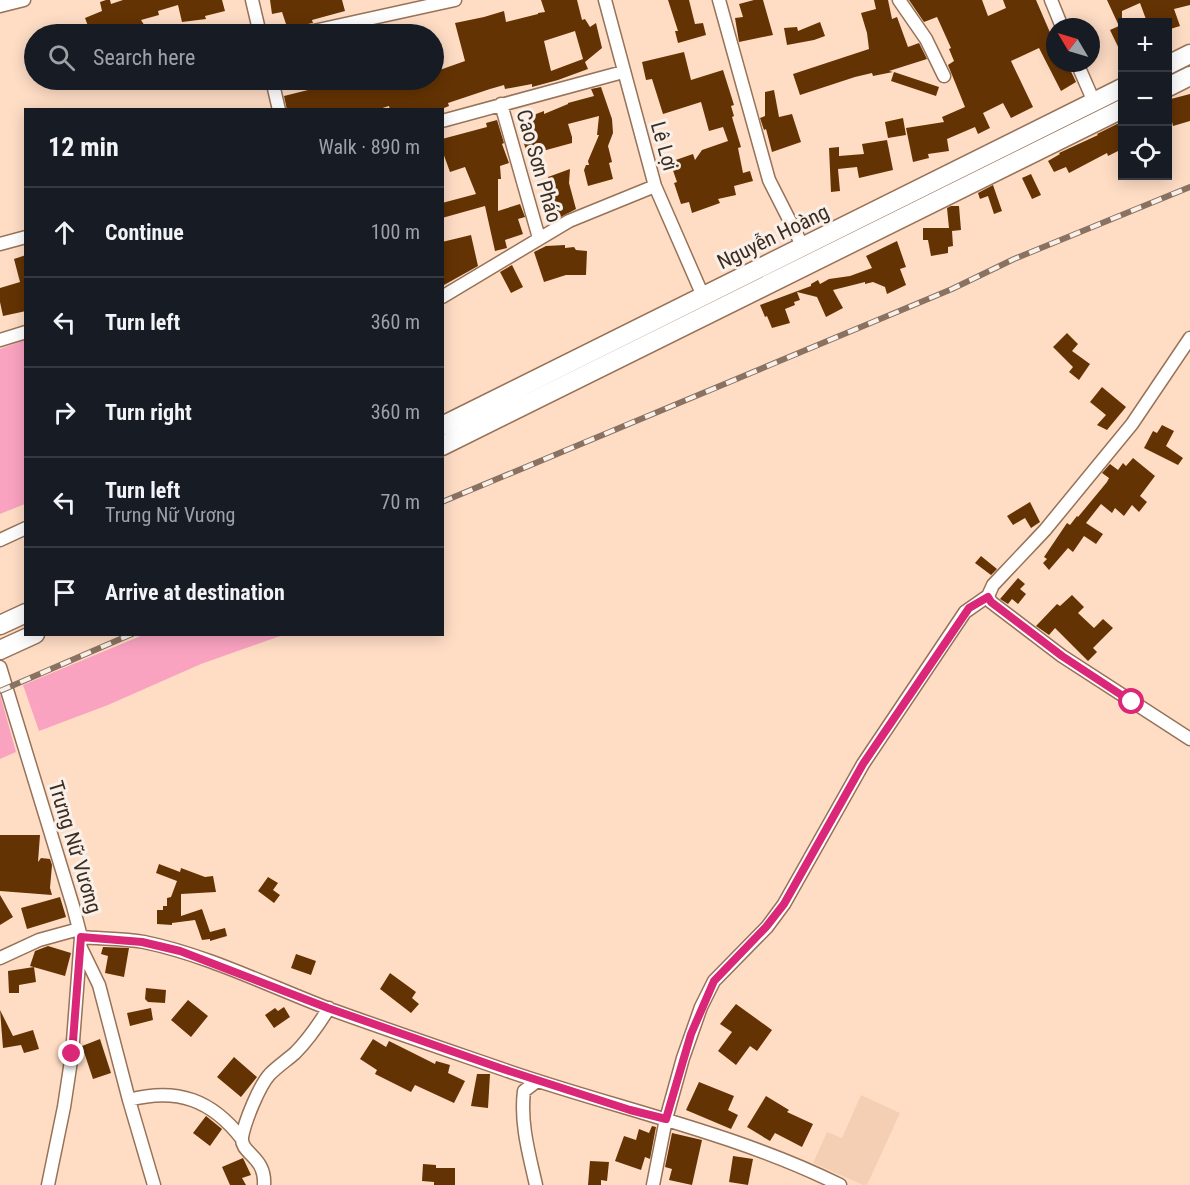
<!DOCTYPE html>
<meta charset="utf-8">
<style>
:root{--surface:#171b24;--page:#242831;--text:#f1f3f6;--muted:#9ea1a6;--line:#363941}
body{margin:0;font-family:"Roboto Condensed",sans-serif;background:var(--page);color:var(--text)}
.controls{position:absolute;right:18px;top:18px;display:grid;overflow:hidden;border-radius:0px;box-shadow:0 3px 15px #0003}
.controls button{width:54px;height:54px;display:grid;place-items:center;padding:0;border:0;border-bottom:2px solid var(--line);background:var(--surface);color:var(--text);font:30px sans-serif}
.compass{position:absolute;left:1046px;top:18px;width:54px;height:54px;border-radius:50%;background:var(--surface);box-shadow:0 3px 15px #0003;rotate:308deg}
.stop{position:absolute;width:18px;height:18px;margin:-14px;border:4px solid #db2777;border-radius:50%;background:#fff}
.stop.end{background:#db2777;border-color:#fff;box-shadow:0 2px 6px #0008}
.list{margin:0;padding:0;list-style:none}
h2{display:flex;justify-content:space-between;align-items:center;height:78px;margin:0;padding:0 24px;font-size:26px}
h2 small{font-size:20px;font-weight:400;color:var(--muted)}
.list li{display:grid;grid-template-columns:39px 1fr auto;gap:18px;align-items:center;box-sizing:border-box;height:90px;padding:0 24px;border-top:2px solid var(--line)}
.list b{display:block;font-size:22px;white-space:nowrap}
.list p{margin:0;font-size:20px;white-space:nowrap;color:var(--muted)}
.list em{font-size:20px;font-style:normal;color:var(--muted)}
.icon{flex:none;width:33px;height:33px;fill:none;stroke:currentColor;stroke-width:2;stroke-linecap:round;stroke-linejoin:round}
.map{position:relative;flex:none;width:1190px;height:1185px;overflow:hidden}
.search{position:absolute;background:var(--surface);box-shadow:0 3px 15px #0003;left:24px;top:24px;width:420px;height:66px;display:flex;align-items:center;gap:15px;box-sizing:border-box;padding:0 21px;border-radius:33px;color:var(--muted);font-size:22px}
.panel{position:absolute;background:var(--surface);box-shadow:0 3px 15px #0003;left:24px;top:108px;width:420px;height:528px;border-radius:0px}
.map>svg:first-child{display:block}
.built{fill:#f5cfb3}
.green{fill:#faa3c1}
.building{fill:#643303;fill-rule:evenodd}
.lines{fill:none;stroke-linecap:round;stroke-linejoin:round}
.minor-casing{stroke:#977257;stroke-width:15}
.highway-casing{stroke:#977257;stroke-width:21}
.minor{stroke:#fff;stroke-width:12}
.highway{stroke:#fff;stroke-width:18}
.rail-casing{stroke:#897261;stroke-width:6}
.rail{stroke:#f9f0ea;stroke-width:4;stroke-dasharray:11;stroke-linecap:butt}
.route{stroke:#db2777;stroke-width:8}
.labels{text-anchor:middle;dominant-baseline:central;stroke-width:6;stroke-linejoin:round;paint-order:stroke}
.street-label{font-size:21px;fill:#3d2d21;stroke:#f9f0ea}
</style>
<div class="map">
<svg width="1190" height="1185" viewBox="0 0 1190 1185">
<rect width="100%" height="100%" fill="#ffddc5"/>
<path class="built" d="M861,1095l39,18 -33,72h-4l-50,-22 14,-31 15,6z"/>
<path class="green" d="M25,340v164l-25,10v-165z
M143,635h140l-82,29 -93,41 -69,26 -16,-46z
M0,694l16,58 -16,7z"/>
<path class="building" d="M106,0h4l1,4 12,-4h99l3,11 -20,5 1,3 -24,3 -4,-17 -20,6 1,4 -18,5 9,14h-59l-6,-16 17,-7 -2,-9z
M270,0h72l3,11 -33,9 1,3 -15,3 -9,7 -7,-21 -10,2z
M541,0h36l5,20 3,-1 5,8 6,-4 6,25 -17,14 3,7 -30,11 -26,7v-3l-27,5 -1,-4 -14,4 -42,14 1,3 -10,4h-49l-1,-4 -13,4h-89l-3,-14 44,-11 -1,-5h45l2,10 18,-4 -1,-4 9,-2h34v-8l31,-11 -10,-38 29,-6 20,-6 2,11 32,-8v-1l7,-1zM575,31l8,28 -32,12 -7,-30z
M668,0h21l6,24 8,-1 3,12 -28,8 -3,-12h3z
M754,0h9l10,35 -34,7 -4,-24 8,-1 -4,-13z
M874,0h14l4,19 5,-2 11,30 11,-4 8,16 -38,12 4,1 -20,4 -1,-3 -17,4 -55,18 -7,-21 76,-25 -2,-16 -6,-20 15,-4z
M909,0h73l6,16 18,-8 -3,-8h33l19,44v19h12l9,19 -15,9 -22,-43 -28,13 22,46 -22,11 -8,-15 -20,10 7,15 -12,6 -3,-7 -28,12 2,12 -21,3 1,4 -16,4 -7,-34 38,-6 -2,-5 23,-10 -17,-42 6,-4 -5,-12 2,-1 -14,-31 -13,5z
M1107,0h83v5l-16,4 6,17 -13,4v-8h-20l-7,-19 -18,8v44l-12,-25 9,-4z
M820,22l5,14 -11,4 -27,5 -3,-17 13,-1 1,4z
M684,52l7,28 32,-10 11,35 -3,1 3,10 -2,1 9,30 -3,1 5,25 7,-2 3,10 -19,5 2,9 -18,4 2,4 -28,10 -3,-11 -8,2 -7,-21 3,-1 -7,-20 23,-8 2,6 7,-10 26,-9 -5,-14 -14,4 -8,-29 -38,12 -11,-35 -6,1 -4,-18z
M894,72l45,15 -3,9 -45,-15z
M601,87l11,32 1,14 -5,13 4,16 -3,1 4,16 -25,7 -4,-16 2,-5h3l-1,-4 11,-26h-2l2,-19 -31,8 4,13v6l-44,12 -5,-14 6,-2 -6,-20 21,-8v3l24,-10v-1l26,-7 -3,-7z
M774,90l5,27 13,-3 9,28 -29,10 -6,-23 -2,1 -4,-12 5,-2v-24z
M1190,94v27l-17,5 -6,-26z
M903,118l3,17 -18,3 -3,-16z
M497,120l7,23 -2,1 7,19 -9,3 1,13h-3v32l22,-7 5,13 -7,2 5,15 -18,6 2,8 -12,3 -10,-45 -43,12v-15l34,-9 -11,-27 -15,5 -8,-22v-11l45,-12 -1,-4z
M1121,122l1,27 -14,7 -1,-3 -38,20 -3,-6 -12,5 -6,-11 12,-7 -1,-1 39,-18 -1,-1z
M887,140l6,30 -34,8 -2,-11 -19,2 2,22 -9,1 -2,-44 10,-1v9l25,-2 -2,-10z
M570,169l-1,14 7,26 -17,9 -11,-41z
M1031,174l10,21 -9,4 -10,-21z
M993,185l9,26 -8,3 -6,-18 -8,3 -2,-6z
M951,206h8l2,24 -9,1 1,15 -5,1v6l-17,3 -3,-16h-5v-12h26l-2,-20z
M471,235l7,31 -34,19 -2,-43z
M897,241l9,26 -6,2 6,16 -19,9 -2,-7 -12,-5 -8,2v-2l-32,8 10,18 -17,9 -9,-20 -20,-5 3,8 -6,2 1,3 -10,4 5,14 -18,5 -5,-12 -2,1 -5,-12 51,-19v-2l7,-4 2,4 9,-5 21,-3 22,-8 -6,-12z
M565,245v3l9,-1 2,3 11,1 -1,24h-20l-22,7 -10,-30 12,-6z
M26,255v56l-23,5 -3,-14v-14l20,-6 -6,-23z
M512,265l11,22 -12,6 -11,-21z
M1067,333l11,11 -6,7 18,13 -11,16 -10,-8 4,-5 -20,-20z
M1102,387l24,20 -19,23 -10,-5 9,-10 -16,-13z
M1162,425l12,6 -8,15 17,12 -5,7 -34,-17 9,-17 4,2z
M1133,458l22,18 -15,20 7,6 -8,10 -7,-7 -8,11 -9,-8 -3,5 -11,-9 -15,19 17,11 -7,10 -12,-8 -11,16 -5,-4 -19,22 -6,-7 4,-4 -3,-2 23,-34 3,2 7,-9 1,1 29,-35 2,-4 -7,-5 8,-9 8,6 5,-7 3,3z
M1030,502l10,20 -9,6 -6,-10 -12,7 -6,-9z
M981,556l16,13 -6,6 -16,-12z
M1018,578l7,6 -5,5 6,5 -8,10 -6,-5 -4,5 -8,-5z
M1072,595l12,12 -6,6 16,15 9,-9 10,9 -20,20 4,4 -9,9 -33,-33 -6,7 -13,-9 21,-22 3,2z
M0,835h40l-2,27 3,-4 9,1 2,6 -2,23 2,7 -52,-4z
M159,864l21,8 1,-4 24,9 8,-1 3,16 -35,2v22l21,-7 8,23 15,-4 2,8 -17,5v-2l-8,1 -7,-20 -23,3v2l-15,-1v-14h6v-4h4v-8l4,-1 6,-16 -21,-8z
M268,877l10,6 -5,7 7,5 -6,8 -16,-12z
M0,895l13,22 -13,8z
M60,897l6,20 -39,12 -6,-21z
M48,946l23,7 -6,23 -35,-10 5,-15z
M103,947l26,1 -5,29 -19,-4 3,-17 -7,-2z
M296,954l20,7 -5,14 -20,-7z
M34,967l2,15 -17,3v8h-10l-1,-22z
M390,973l26,19 -4,6 7,6 -8,9 -31,-24z
M146,988l20,2 -1,13 -17,-1 -3,-3z
M188,1000l20,16 -17,21 -20,-17z
M736,1004l36,26 -15,21 -7,-5 -14,19 -18,-14 14,-19 -12,-8z
M284,1007l6,10 -16,11 -9,-13 10,-7 3,3z
M151,1008l2,12 -23,6 -3,-13z
M0,1010l13,26 20,-6 6,19 -15,4 -3,-8 -18,3z
M100,1039l11,34 -18,6 -11,-33z
M373,1039l13,8 3,-6 46,23 1,-3 14,4 -2,8 17,8 -11,22 -39,-18 -4,7 -36,-18 2,-4 -17,-11z
M234,1057l23,20 -16,20 -24,-20z
M477,1074h13l-2,34 -17,-2z
M699,1082l35,14 -6,14 10,5 -7,14 -45,-19z
M766,1096l23,14 -2,2 26,12 -11,23 -27,-14 -5,8 -23,-14z
M206,1116l16,13 -12,17 -17,-13z
M652,1126l4,1 -6,32 -5,-2 -4,13 -26,-9 9,-25 12,4 3,-11 10,4z
M672,1133l30,7 -10,45 -23,-5 3,-11 -7,-2z
M733,1156l20,3 -5,26 -19,-3z
M243,1158l8,17 -9,3 4,7h-16l-8,-18z
M590,1161l19,1 -2,19 -6,-1v5h-13z
M423,1164l13,1v3h19v17h-21v-3l-12,-1z"/>
<g class="lines">
<g class="minor-casing">
<path id="minor" d="M252,0l8,34
M605,0l50,186 48,110
M719,0l50,180 34,67
M899,0l27,39 18,37
M1051,0l11,27
M0,6l24,-6
M300,34l155,-34
M1077,63l17,39
M272,80l7,30
M501,104l38,134
M442,121l181,-49
M0,244l26,-7
M442,297l127,-76 86,-35
M1190,338l-58,86 -87,106 -52,55 -5,11 3,6 71,54 128,83
M0,340l26,-8
M0,540l26,-12
M0,667l73,239 8,31 -9,117 -8,53 -16,78
M81,937c20,2 42,1 63,5 63,13 123,43 183,66 58,21 117,41 175,61 112,39 231,63 338,116
M81,948l18,37 30,115 25,85
M0,958l39,-18 40,-11
M129,1100c48,-13 83,0 113,39
M264,1185c2,-29 -24,-31 -22,-48 3,-16 17,-51 28,-63 8,-8 17,-14 25,-21 13,-13 24,-29 34,-45
M536,1185c-7,-31 -16,-62 -12,-94l13,-10
M653,1185l13,-66 17,-61 18,-51 13,-26 53,-54 17,-23 79,-140 102,-152 23,-16"/>
</g>
<g class="highway-casing">
<path id="highway" d="M1168,65l22,-11
M1168,87l22,-11
M442,426l680,-338
M442,446l680,-337
M0,625l26,-12
M0,650l35,-16"/>
</g>
<use href="#minor" class="minor"/>
<use href="#highway" class="highway"/>
<g class="rail-casing">
<path id="rail" d="M442,502l510,-213 62,-30 176,-72
M0,691l132,-57"/>
</g>
<use href="#rail" class="rail"/>
</g>
<g class="lines">
<path class="route" d="M72,1054l9,-117 61,5 38,9 148,57 172,60 130,42 36,9 25,-85 23,-53 52,-54 18,-23 79,-140 106,-156 19,-11 3,5 71,54 70,46"/>
</g>
<g class="labels">
<g class="street-label">
<text transform="translate(664 146) rotate(74)">Lê Lợi</text>
<text transform="translate(539 166) rotate(74)">Cao Sơn Pháo</text>
<text transform="translate(773 237) rotate(-26)">Nguyễn Hoàng</text>
<text transform="translate(75 847) rotate(73)">Trưng Nữ Vương</text>
</g>
</g>
</svg>
<div class="controls">
<button>+</button>
<button>−</button>
<button><svg class="icon" aria-label="locate" viewBox="0 0 24 24"><circle cx="12" cy="12" r="6"/><path d="M12 2v4M12 18v4M2 12h4M18 12h4"/></svg></button>
</div>
<svg class="compass" viewBox="-18 -18 36 36"><path d="M0-13l5 13h-10z" fill="#e53935"/><path d="M0 13l5-13h-10z" fill="#9ea1a6"/></svg>
<div class="stop" style="left:1132px;top:702px"></div>
<div class="stop end" style="left:72px;top:1054px"></div>
<div class="search"><svg class="icon" aria-label="search" viewBox="0 0 24 24"><circle cx="10" cy="10" r="6"/><path d="M15 15l6 6"/></svg>Search here</div>
<section class="panel">
<h2>12 min<small>Walk · 890 m</small></h2>
<ul class="list">
<li><svg class="icon" aria-label="ahead" viewBox="0 0 24 24"><path d="M12 20V5M6 11l6-6 6 6"/></svg><div><b>Continue</b></div><em>100 m</em></li>
<li><svg class="icon" aria-label="left" viewBox="0 0 24 24"><path d="M17 20v-9H6M10 6l-5 5 5 5"/></svg><div><b>Turn left</b></div><em>360 m</em></li>
<li><svg class="icon" aria-label="right" viewBox="0 0 24 24"><path d="M7 20v-9h11M14 6l5 5-5 5"/></svg><div><b>Turn right</b></div><em>360 m</em></li>
<li><svg class="icon" aria-label="left" viewBox="0 0 24 24"><path d="M17 20v-9H6M10 6l-5 5 5 5"/></svg><div><b>Turn left</b><p>Trưng Nữ Vương</p></div><em>70 m</em></li>
<li><svg class="icon" aria-label="arrive" viewBox="0 0 24 24"><path d="M6 21V4h12l-3 4 3 4H6"/></svg><div><b>Arrive at destination</b></div></li>
</ul>
</section>
</div>
